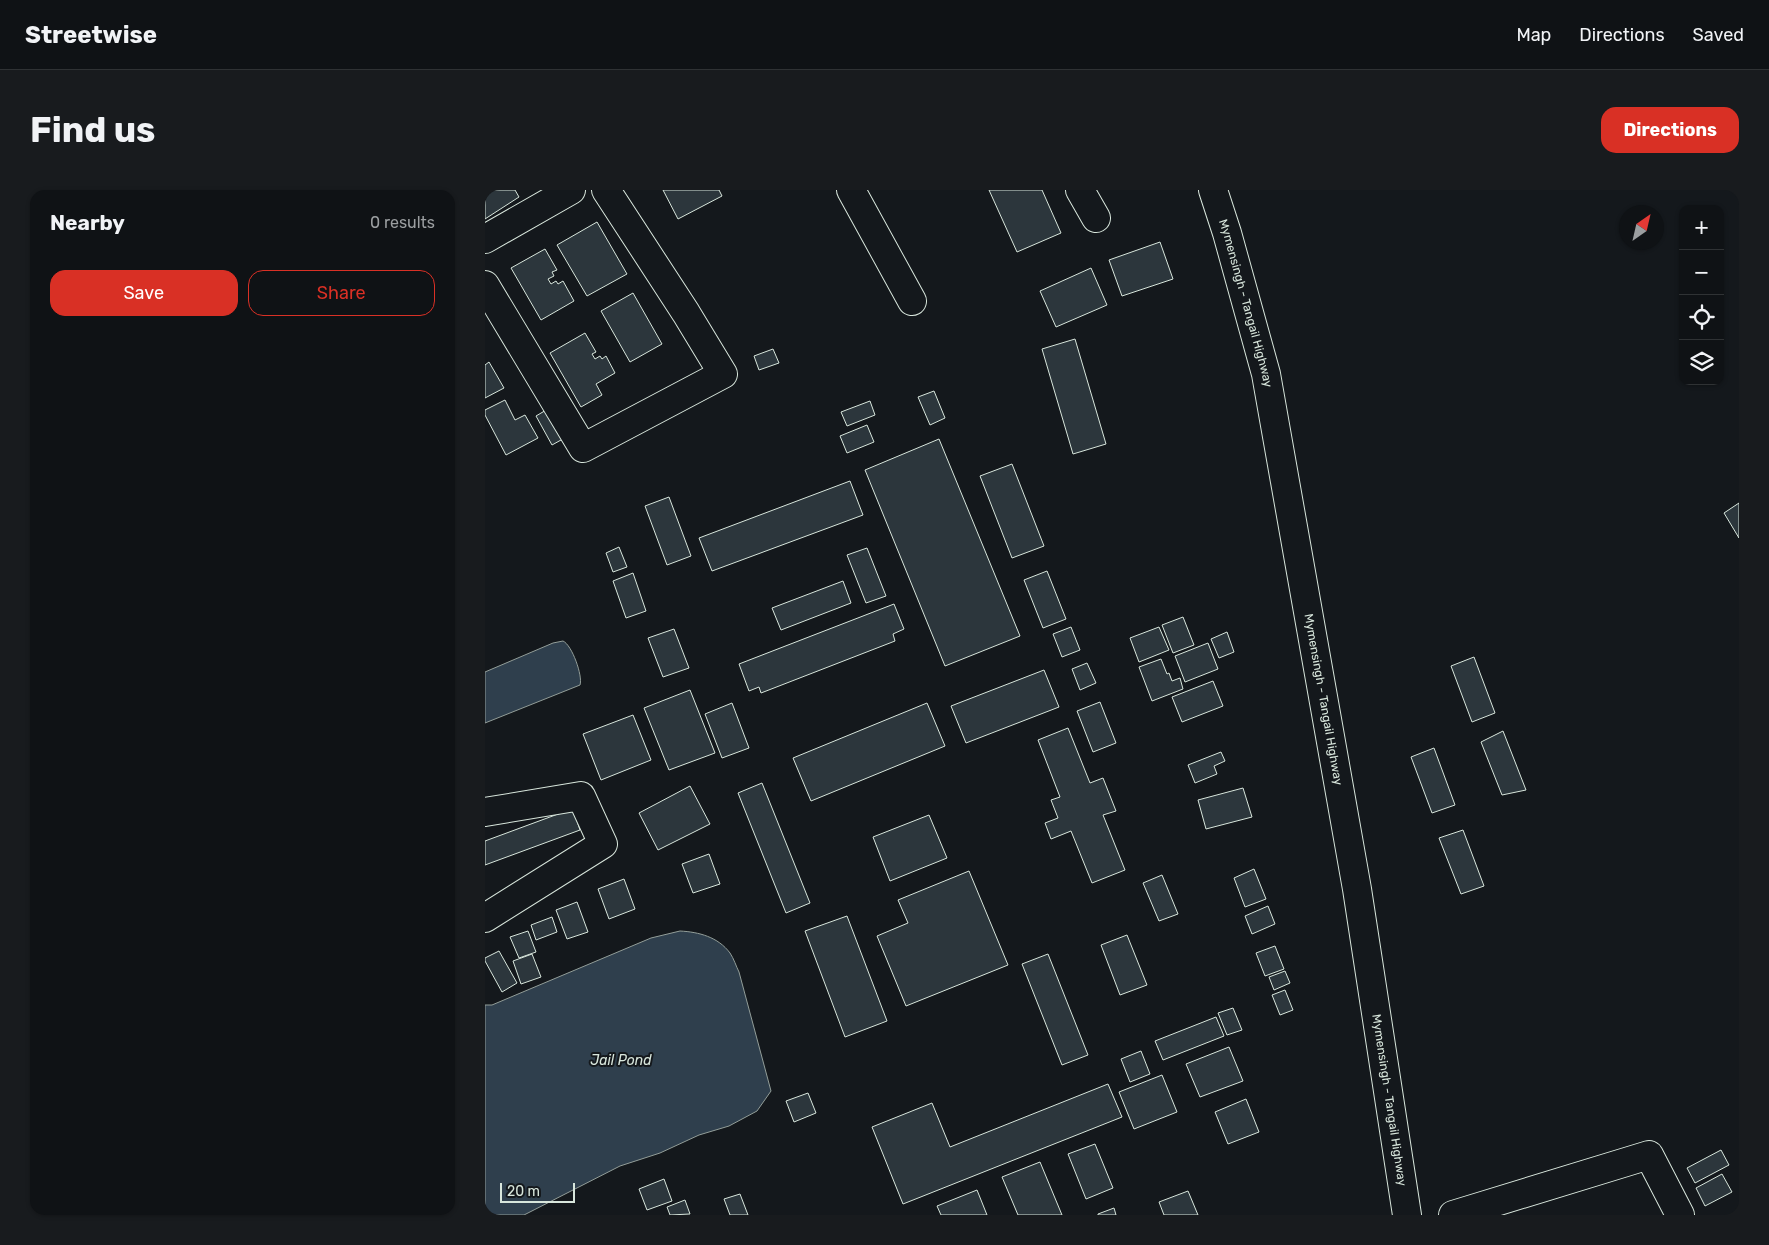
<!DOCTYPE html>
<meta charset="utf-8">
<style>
:root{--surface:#0f1215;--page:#181b1e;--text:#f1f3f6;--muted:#9b9ea0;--line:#2f3234;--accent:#d93025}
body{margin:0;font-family:Rubik,sans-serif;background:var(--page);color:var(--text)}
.controls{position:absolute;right:15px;top:15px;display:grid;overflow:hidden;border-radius:10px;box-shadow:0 1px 4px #0004}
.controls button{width:45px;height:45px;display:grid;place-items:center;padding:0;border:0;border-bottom:1px solid var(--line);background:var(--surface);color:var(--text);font:25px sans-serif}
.compass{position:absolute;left:1134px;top:15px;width:45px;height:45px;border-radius:50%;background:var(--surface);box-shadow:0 1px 4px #0004;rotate:34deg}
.scale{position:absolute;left:15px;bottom:12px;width:75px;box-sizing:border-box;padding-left:5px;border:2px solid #d8e6dc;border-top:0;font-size:14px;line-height:18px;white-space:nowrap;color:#d8e6dc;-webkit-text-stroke:4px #14181c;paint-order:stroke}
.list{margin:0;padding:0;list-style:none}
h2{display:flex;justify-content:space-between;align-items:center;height:65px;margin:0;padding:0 20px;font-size:21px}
h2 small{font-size:16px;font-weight:400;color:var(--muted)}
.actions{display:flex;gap:10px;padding:15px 20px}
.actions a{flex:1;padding:11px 0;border:1px solid var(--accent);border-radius:15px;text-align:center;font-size:18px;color:var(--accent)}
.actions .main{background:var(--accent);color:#fff}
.icon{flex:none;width:28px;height:28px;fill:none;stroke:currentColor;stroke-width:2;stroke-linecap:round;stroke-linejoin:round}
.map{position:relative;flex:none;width:1254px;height:1025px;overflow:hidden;border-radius:15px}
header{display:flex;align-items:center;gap:30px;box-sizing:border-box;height:70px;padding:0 25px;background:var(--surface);border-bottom:1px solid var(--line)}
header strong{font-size:24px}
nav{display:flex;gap:28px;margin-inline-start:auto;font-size:18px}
.intro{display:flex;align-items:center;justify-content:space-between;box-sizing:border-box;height:120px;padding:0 30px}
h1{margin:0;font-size:35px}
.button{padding:12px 22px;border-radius:15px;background:var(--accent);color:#fff;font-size:18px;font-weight:700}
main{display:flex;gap:30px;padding:0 30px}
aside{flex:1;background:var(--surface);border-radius:15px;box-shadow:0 1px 4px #0004}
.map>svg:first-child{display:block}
.water{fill:#2f3f4d;stroke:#939e99}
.building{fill:#2c363c;stroke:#d8e6dc}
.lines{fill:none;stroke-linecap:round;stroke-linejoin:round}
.minor-casing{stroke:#d8e6dc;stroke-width:30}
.highway-casing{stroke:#d8e6dc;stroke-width:30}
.minor{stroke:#14181c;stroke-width:28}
.highway{stroke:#14181c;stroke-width:28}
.labels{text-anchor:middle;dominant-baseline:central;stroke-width:4;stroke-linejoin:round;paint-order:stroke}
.street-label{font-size:12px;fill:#d8e6dc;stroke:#14181c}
.water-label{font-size:14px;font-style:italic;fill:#d8e6dc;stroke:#14181c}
</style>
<header>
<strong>Streetwise</strong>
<nav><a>Map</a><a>Directions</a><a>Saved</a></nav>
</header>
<div class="intro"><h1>Find us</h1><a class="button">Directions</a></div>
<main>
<aside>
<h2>Nearby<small>0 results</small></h2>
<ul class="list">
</ul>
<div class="actions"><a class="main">Save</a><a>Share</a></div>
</aside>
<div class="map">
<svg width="1254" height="1025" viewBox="0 0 1254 1025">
<rect width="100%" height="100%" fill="#14181c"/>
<path class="water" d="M78,451c9,4 20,35 17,44l-95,38v-51l68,-29z
M195,741c19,1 38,6 50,22 4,6 6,13 9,19l32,119 -14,20 -28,15 -30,9 -39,18 -40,13 -96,49h-39v-210h7l159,-67z"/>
<path class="building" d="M0,0h30l4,7 -34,22z
M178,0h56l3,6 -44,23z
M504,0h53l19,43 -44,19z
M112,32l30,52 -40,22 -30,-51z
M675,52l13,37 -51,17 -13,-36z
M60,59l12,21 -5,2 2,4 -6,3 3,5 5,-3 2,3 5,-3 11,20 -33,19 -30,-52z
M606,78l16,37 -51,22 -16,-36z
M148,103l29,51 -32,18 -29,-51z
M100,143l11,19 -4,2 3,5 5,-3 2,3 4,-3 9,17 -19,11 6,11 -21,12 -31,-54z
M590,149l31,105 -33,10 -31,-105z
M288,159l6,14 -20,7 -5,-14z
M4,172l15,26 -19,10v-33z
M449,201l11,27 -15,7 -12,-28z
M20,210l10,20 10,-5 13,23 -32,17 -21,-40v-5z
M385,211l5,14 -28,11 -6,-14z
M68,216l17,29 -18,10 -16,-29z
M382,235l7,17 -27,11 -7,-17z
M454,249l81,197 -75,30 -80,-196z
M527,274l32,82 -32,12 -32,-82z
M365,291l13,34 -151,56 -13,-33z
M184,307l22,59 -24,9 -22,-59z
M1254,313v35l-15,-25z
M134,357l8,20 -14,5 -7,-19z
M382,358l19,48 -20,7 -19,-48z
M562,381l19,48 -23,9 -19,-48z
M148,383l13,38 -20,7 -13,-37z
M358,391l8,22 -70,27 -9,-22z
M409,414l10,25 -11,5 2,7 -134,52 -2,-6 -10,4 -10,-27z
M698,427l11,28 -21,8 -11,-28z
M586,437l9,23 -18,7 -9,-23z
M674,437l10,23 -30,12 -9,-24z
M189,439l15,39 -26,9 -15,-39z
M742,442l7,20 -15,6 -8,-19z
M723,453l10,26 -33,13 -10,-26z
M989,467l21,56 -23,9 -21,-56z
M676,469l6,15 2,-1 3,8 8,-3 3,11 -31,12 -13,-34z
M602,473l9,20 -16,7 -8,-21z
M559,480l15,37 -93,36 -15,-37z
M728,491l10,25 -41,16 -10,-25z
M205,500l25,63 -46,17 -25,-62z
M615,512l16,41 -23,9 -16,-41z
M247,513l17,45 -27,10 -17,-44z
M442,513l18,43 -134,55 -18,-43z
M148,525l18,45 -50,20 -18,-46z
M583,538l22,55 13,-5 13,33 -13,4 22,55 -33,13 -21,-52 -20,8 -6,-16 13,-5 -7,-18 9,-3 -22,-57z
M1018,541l23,59 -24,5 -21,-53z
M949,558l21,57 -23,8 -21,-56z
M736,562l4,9 -11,5 3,8 -22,9 -7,-18z
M277,593l48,120 -24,10 -48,-120z
M205,596l20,38 -52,26 -19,-37z
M758,598l9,29 -46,12 -8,-29z
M92,617l6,15 -5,2 2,6 -95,35v-24z
M444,625l18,43 -57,23 -17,-44z
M978,640l21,56 -23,8 -22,-56z
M224,664l11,30 -27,9 -11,-29z
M769,679l12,30 -21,8 -11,-29z
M484,681l39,94 -102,41 -29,-70 31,-13 -10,-23z
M677,685l16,39 -19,7 -16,-38z
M139,689l11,30 -26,10 -11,-30z
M92,712l11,30 -21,7 -11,-29z
M783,716l7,18 -23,10 -7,-18z
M362,726l40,105 -42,16 -40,-106z
M67,727l5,15 -21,8 -5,-15z
M43,741l8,21 -17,6 -9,-21z
M642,745l20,50 -27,10 -19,-50z
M790,756l9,23 -19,7 -9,-23z
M14,761l18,32 -15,9 -17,-31v-3z
M47,764l9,23 -20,7 -8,-23z
M563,764l40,101 -26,10 -40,-101z
M800,781l5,12 -16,7 -5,-13z
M800,800l8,20 -13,5 -8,-20z
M748,818l9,22 -15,5 -9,-22z
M731,827l8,19 -61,24 -8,-19z
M744,857l14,34 -43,16 -14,-33z
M656,861l9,23 -20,8 -9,-23z
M677,885l15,37 -43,17 -15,-37z
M623,894l14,33 -219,87 -31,-77 60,-24 18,44z
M323,903l8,20 -22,9 -8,-21z
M761,909l13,33 -31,12 -13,-32z
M610,954l18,44 -27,11 -18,-45z
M1236,960l8,15 -34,18 -8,-15z
M555,972l22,53h-44l-16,-38z
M1237,984l10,18 -27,14 -9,-18z
M179,989l8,22 -25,9 -8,-21z
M492,1000l10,25h-46l-4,-9z
M703,1001l10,24h-34l-5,-13z
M255,1004l8,21h-18l-6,-16z
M200,1010l5,14 -20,1 -3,-8z
M629,1018l2,7h-18v-1z"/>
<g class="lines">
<g class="minor-casing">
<path id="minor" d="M366,0l61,111
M595,0l16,28
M0,49l86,-49
M0,95l98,163 140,-74 -37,-61 -80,-123
M0,622l96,-16 22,48 -118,74
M968,1025l196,-60 31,60"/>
</g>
<g class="highway-casing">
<g id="highway">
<path id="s1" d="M728,0l14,43 39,141 91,515 50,326"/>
</g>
</g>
<use href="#minor" class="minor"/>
<use href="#highway" class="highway"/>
</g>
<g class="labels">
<g class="street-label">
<text stroke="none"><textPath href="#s1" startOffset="118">Mymensingh - Tangail Highway</textPath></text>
<text stroke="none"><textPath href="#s1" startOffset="522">Mymensingh - Tangail Highway</textPath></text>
<text stroke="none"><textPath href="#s1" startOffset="928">Mymensingh - Tangail Highway</textPath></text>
</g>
<g class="water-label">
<text x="136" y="870">Jail Pond</text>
</g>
</g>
</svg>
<div class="controls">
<button>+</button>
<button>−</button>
<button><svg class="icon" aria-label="locate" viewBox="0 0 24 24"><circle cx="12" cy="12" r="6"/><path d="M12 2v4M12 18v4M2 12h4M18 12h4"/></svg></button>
<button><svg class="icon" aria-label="layers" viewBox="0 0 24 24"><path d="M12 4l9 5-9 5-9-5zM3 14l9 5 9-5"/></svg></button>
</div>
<svg class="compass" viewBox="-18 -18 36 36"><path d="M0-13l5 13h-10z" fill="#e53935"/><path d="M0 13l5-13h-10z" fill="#9b9ea0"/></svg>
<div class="scale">20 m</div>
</div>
</main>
